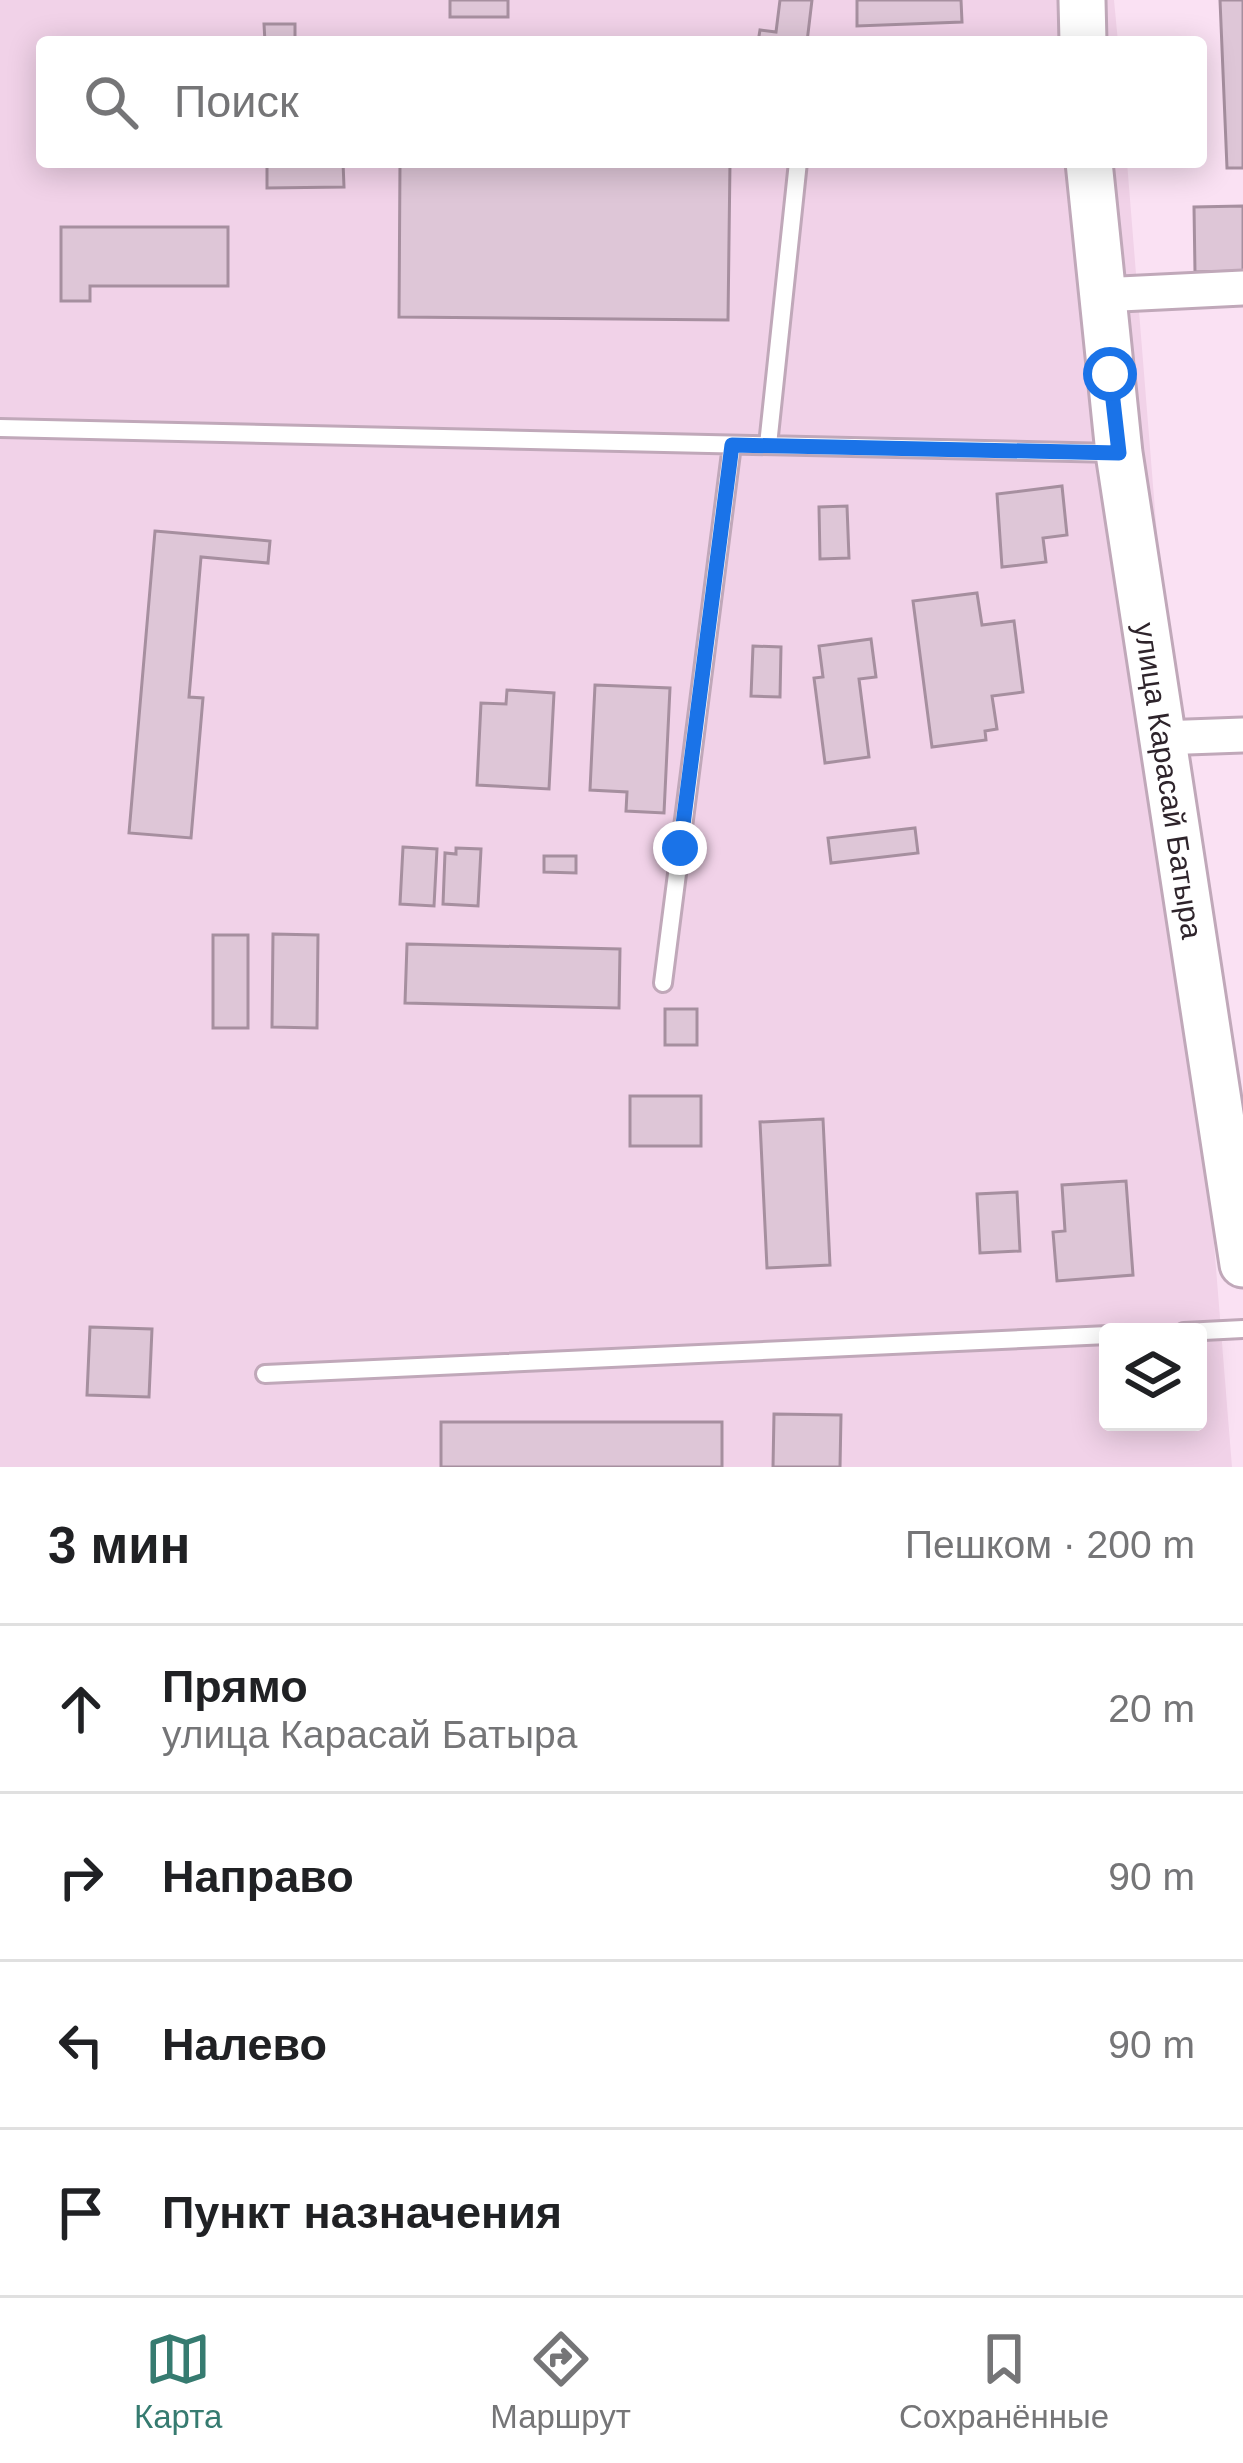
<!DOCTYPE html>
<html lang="ru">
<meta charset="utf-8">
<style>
:root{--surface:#fff;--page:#f6f6f6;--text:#202124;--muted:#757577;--line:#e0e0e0;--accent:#367b70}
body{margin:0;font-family:Helvetica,sans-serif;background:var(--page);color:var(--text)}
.controls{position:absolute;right:36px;bottom:36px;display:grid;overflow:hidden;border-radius:12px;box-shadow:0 6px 30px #0003}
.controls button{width:108px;height:108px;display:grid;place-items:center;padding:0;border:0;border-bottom:3px solid var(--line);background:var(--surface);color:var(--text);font:60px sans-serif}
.stop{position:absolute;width:36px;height:36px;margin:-27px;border:9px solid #1a73e8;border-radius:50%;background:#fff}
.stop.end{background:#1a73e8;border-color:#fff;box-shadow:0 3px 12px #0008}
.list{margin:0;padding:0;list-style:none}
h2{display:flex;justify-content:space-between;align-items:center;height:156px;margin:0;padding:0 48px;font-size:51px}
h2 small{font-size:39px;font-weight:400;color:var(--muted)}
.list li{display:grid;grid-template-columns:78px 1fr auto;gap:36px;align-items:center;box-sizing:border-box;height:168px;padding:0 48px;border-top:3px solid var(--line)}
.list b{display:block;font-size:45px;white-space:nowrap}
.list p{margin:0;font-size:39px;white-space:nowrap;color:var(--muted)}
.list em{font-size:39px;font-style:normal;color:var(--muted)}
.icon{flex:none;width:66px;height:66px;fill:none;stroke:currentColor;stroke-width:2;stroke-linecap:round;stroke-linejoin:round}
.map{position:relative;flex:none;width:1243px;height:1467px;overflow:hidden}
.search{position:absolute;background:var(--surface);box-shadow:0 6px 30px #0003;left:36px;right:36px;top:36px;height:132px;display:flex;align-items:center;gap:30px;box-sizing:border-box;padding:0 42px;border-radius:12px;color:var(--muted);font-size:45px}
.sheet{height:828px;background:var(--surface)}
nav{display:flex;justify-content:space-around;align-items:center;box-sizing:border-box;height:168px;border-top:3px solid var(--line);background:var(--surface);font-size:33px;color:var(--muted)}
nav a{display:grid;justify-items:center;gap:6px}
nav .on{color:var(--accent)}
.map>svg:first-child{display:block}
.built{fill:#f1d2e8;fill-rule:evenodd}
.building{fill:#dec6d7;stroke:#a68f9f;stroke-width:3}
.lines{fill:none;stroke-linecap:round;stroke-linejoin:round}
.service-casing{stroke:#c0a8b9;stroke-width:22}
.minor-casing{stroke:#c0a8b9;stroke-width:39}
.secondary-casing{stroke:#c0a8b9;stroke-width:51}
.service{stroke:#fff;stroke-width:16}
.minor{stroke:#fff;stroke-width:33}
.secondary{stroke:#fff;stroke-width:45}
.route{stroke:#1a73e8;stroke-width:15}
.labels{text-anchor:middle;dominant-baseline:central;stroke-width:9;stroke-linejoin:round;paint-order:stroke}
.street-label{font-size:30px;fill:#2e242b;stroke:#fef3fa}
</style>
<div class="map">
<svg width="1243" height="1467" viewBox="0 0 1243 1467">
<rect width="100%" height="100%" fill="#fae1f3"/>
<path class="built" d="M0,0h1114l4,42h-1076v120h1085l105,1305h-1232zM1108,1332h90v90h-90z"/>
<path class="building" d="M450,0h58v17h-58z
M780,0h32l-5,42h-49l2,-12 16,2z
M857,0h104l1,22 -105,4z
M1220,0h23v168h-16z
M264,24h31v18h-30z
M267,162h76l1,25 -77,1z
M400,162h330l-2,158 -329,-3z
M1243,206v65l-48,1 -1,-65z
M61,227h167v59h-138v15h-29z
M1062,486l5,49 -24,3 3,24 -44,5 -5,-73z
M847,506l2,52 -29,1 -1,-52z
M155,531l115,10 -2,22 -67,-6 -12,140 14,1 -12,140 -62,-5z
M977,593l5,32 32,-4 9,71 -31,4 5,33 -12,2 1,9 -54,7 -19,-146z
M871,639l5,38 -17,2 10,78 -44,6 -11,-85 9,-1 -4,-31z
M753,646l28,1 -1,50 -29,-1z
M595,685l75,3 -6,125 -38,-2 1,-19 -37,-2z
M507,690l47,3 -5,96 -72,-4 4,-82 25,1z
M915,828l3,25 -87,10 -3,-25z
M403,847l34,2 -3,57 -34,-2z
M456,848l25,1 -3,57 -35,-2 2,-51 11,1z
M544,856h32v17l-32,-1z
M273,934l45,1 -1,93 -45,-1z
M213,935h35v93h-35z
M407,944l213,5 -1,59 -214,-5z
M665,1009h32v36h-32z
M630,1096h71v50h-71z
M823,1119l7,146 -63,3 -7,-146z
M1126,1181l7,94 -76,6 -4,-49 12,-1 -3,-46z
M1017,1192l3,59 -40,2 -3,-59z
M90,1327l62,2 -3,68 -62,-2z
M774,1414l67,1 -1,52h-67z
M441,1422h281v45h-281z"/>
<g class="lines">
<g class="service-casing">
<path id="service" d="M0,428l1115,25
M768,445l30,-283
M663,983l69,-538
M1184,1332l59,-3
M265,1374l843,-39"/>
</g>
<g class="minor-casing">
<path id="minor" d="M1100,295l143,-7
M1160,738l83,-3"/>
</g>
<g class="secondary-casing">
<g id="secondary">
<path d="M1082,0l1,42"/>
<path id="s1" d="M1089,162l30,291 124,811"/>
</g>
</g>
<use href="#service" class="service"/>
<use href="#minor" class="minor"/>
<use href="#secondary" class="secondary"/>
</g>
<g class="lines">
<path class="route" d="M680,848l52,-403 387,8 -9,-79"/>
</g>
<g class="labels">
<g class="street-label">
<text stroke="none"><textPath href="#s1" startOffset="624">улица Карасай Батыра</textPath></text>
</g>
</g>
</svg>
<div class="controls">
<button><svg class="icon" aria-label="layers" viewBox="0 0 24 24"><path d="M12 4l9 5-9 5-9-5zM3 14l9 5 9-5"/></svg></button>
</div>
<div class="stop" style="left:1110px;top:374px"></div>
<div class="stop end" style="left:680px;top:848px"></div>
<div class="search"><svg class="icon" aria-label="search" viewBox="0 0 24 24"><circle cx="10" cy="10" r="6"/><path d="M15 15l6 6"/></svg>Поиск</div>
</div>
<section class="sheet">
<h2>3 мин<small>Пешком · 200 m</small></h2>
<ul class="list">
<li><svg class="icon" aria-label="ahead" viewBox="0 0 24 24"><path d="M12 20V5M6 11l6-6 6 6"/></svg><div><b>Прямо</b><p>улица Карасай Батыра</p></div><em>20 m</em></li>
<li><svg class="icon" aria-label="right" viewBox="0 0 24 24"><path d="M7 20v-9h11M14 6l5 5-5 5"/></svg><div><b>Направо</b></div><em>90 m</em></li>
<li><svg class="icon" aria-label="left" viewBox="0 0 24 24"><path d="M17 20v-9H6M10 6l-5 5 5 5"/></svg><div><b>Налево</b></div><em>90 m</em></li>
<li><svg class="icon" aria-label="arrive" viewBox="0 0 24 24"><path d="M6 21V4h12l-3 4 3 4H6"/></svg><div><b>Пункт назначения</b></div></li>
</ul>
</section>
<nav>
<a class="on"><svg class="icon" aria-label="map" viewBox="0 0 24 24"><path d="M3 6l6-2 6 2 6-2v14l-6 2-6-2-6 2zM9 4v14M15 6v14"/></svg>Карта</a>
<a><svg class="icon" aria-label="directions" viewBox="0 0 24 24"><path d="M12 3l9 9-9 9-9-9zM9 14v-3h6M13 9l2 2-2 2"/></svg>Маршрут</a>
<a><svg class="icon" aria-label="saved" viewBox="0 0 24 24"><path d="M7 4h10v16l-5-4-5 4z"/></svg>Сохранённые</a>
</nav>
